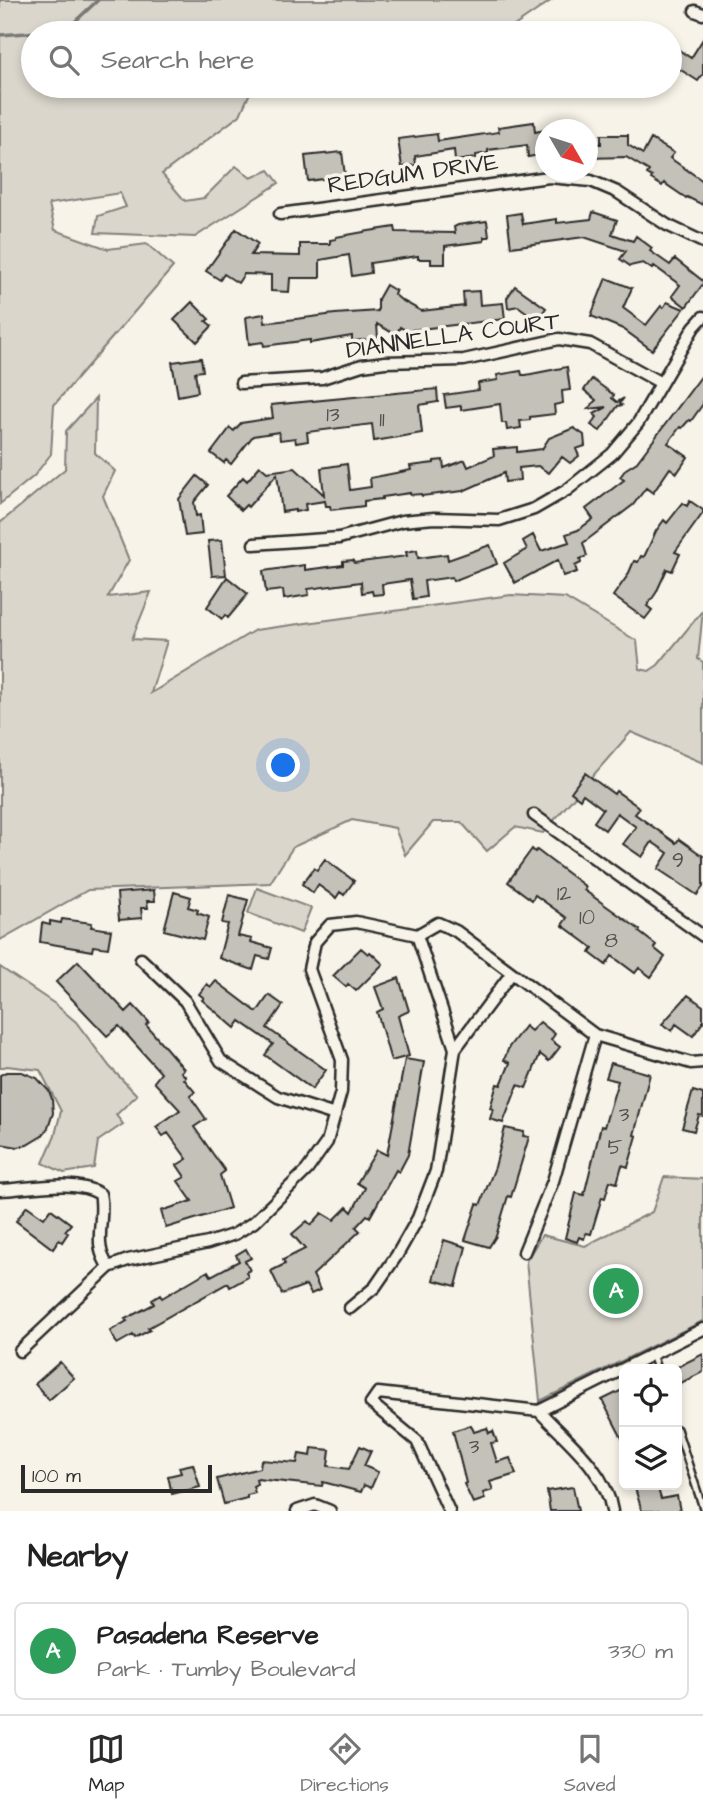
<!DOCTYPE html>
<meta charset="utf-8">
<style>
:root{--surface:#fff;--page:#f6f6f6;--text:#222;--muted:#767676;--line:#e0e0e0;--accent:#2b2b2b}
body{margin:0;font-family:"Architects Daughter",sans-serif;background:var(--page);color:var(--text)}
.controls{position:absolute;right:21px;bottom:21px;display:grid;overflow:hidden;border-radius:10px;box-shadow:0 4px 10px #0003}
.controls button{width:63px;height:63px;display:grid;place-items:center;padding:0;border:0;border-bottom:2px solid var(--line);background:var(--surface);color:var(--text);font:35px sans-serif}
.compass{position:absolute;left:535px;top:119px;width:63px;height:63px;border-radius:50%;background:var(--surface);box-shadow:0 4px 10px #0003;rotate:129deg}
.scale{position:absolute;left:21px;bottom:18px;width:191px;box-sizing:border-box;padding-left:7px;border:4px solid #2b2b2b;border-top:0;font-size:19px;line-height:24px;white-space:nowrap;color:#2b2b2b;-webkit-text-stroke:5px #f7f3e8;paint-order:stroke}
.you{position:absolute;left:284px;top:766px;width:24px;height:24px;margin:-18px;border:5px solid #fff;border-radius:50%;background:#1a73e8;box-shadow:0 0 0 10px #1a73e833}
.badge{display:grid;place-items:center;width:46px;height:46px;border-radius:50%;background:var(--accent);color:#fff;font-size:23px;font-weight:700}
.pin{position:absolute;translate:-50% -50%;border:4px solid #fff;box-shadow:0 2px 7px #0006}
.list{margin:0;padding:0;list-style:none}
h2{display:flex;justify-content:space-between;align-items:center;height:91px;margin:0;padding:0 28px;font-size:30px}
h2 small{font-size:23px;font-weight:400;color:var(--muted)}
.list li{display:grid;grid-template-columns:46px 1fr auto;gap:21px;align-items:center;box-sizing:border-box;height:98px;margin:0 14px 14px;padding:0 14px;border:2px solid var(--line);border-radius:10px}
.list b{display:block;font-size:26px;white-space:nowrap}
.list p{margin:0;font-size:23px;white-space:nowrap;color:var(--muted)}
.list em{font-size:23px;font-style:normal;color:var(--muted)}
.icon{flex:none;width:38px;height:38px;fill:none;stroke:currentColor;stroke-width:2;stroke-linecap:round;stroke-linejoin:round}
.map{position:relative;flex:none;width:703px;height:1511px;overflow:hidden}
.search{position:absolute;background:var(--surface);box-shadow:0 4px 10px #0003;left:21px;right:21px;top:21px;height:77px;display:flex;align-items:center;gap:18px;box-sizing:border-box;padding:0 24px;border-radius:38px;color:var(--muted);font-size:26px}
.sheet{height:203px;background:var(--surface)}
nav{display:flex;justify-content:space-around;align-items:center;box-sizing:border-box;height:98px;border-top:2px solid var(--line);background:var(--surface);font-size:19px;color:var(--muted)}
nav a{display:grid;justify-items:center;gap:4px}
nav .on{color:var(--accent)}
.map>svg:first-child{display:block}
.green{fill:#dad6cc;stroke:#82807c;stroke-width:2}
.lines{fill:none;stroke-linecap:round;stroke-linejoin:round}
.stream{stroke:#7a7874;stroke-width:3.5}
.building{fill:#c4c1b9;stroke:#2b2b2b;stroke-width:2}
.service-casing{stroke:#2b2b2b;stroke-width:10}
.minor-casing{stroke:#2b2b2b;stroke-width:15}
.service{stroke:#f7f3e8;stroke-width:5}
.minor{stroke:#f7f3e8;stroke-width:10}
.labels{text-anchor:middle;dominant-baseline:central;stroke-width:7;stroke-linejoin:round;paint-order:stroke}
.number-label{font-size:21px;fill:#51504e}
.street-label{font-size:24px;fill:#2b2b2b;stroke:#f7f3e8}
</style>
<div class="map">
<svg width="703" height="1511" viewBox="0 0 703 1511">
<rect width="100%" height="100%" fill="#f7f3e8"/>
<filter id="ink" filterUnits="userSpaceOnUse"><feTurbulence type="fractalNoise" baseFrequency=".0143" numOctaves="2"/><feDisplacementMap in="SourceGraphic" scale="14" xChannelSelector="R" yChannelSelector="G"/><feConvolveMatrix kernelMatrix="1 2 1 2 8 2 1 2 1" color-interpolation-filters="sRGB"/></filter>
<g filter="url(#ink)">
<path class="green" d="M0,0h552l-48,33h-471v53h220l-13,29 -78,59 23,27 19,-3 32,-32 15,12 18,-8 10,13 -84,54 -100,-4 3,-17 28,-9 -6,-14 -71,11 6,26 53,19 39,-5 26,23 -119,138 -3,49 -17,22 -34,28z
M96,398l-1,55 20,18 -12,25 26,64 -21,37 43,-5 -19,47 35,2 -16,52 104,-63 256,-35 54,3 72,43 3,28 9,2 9,-6 45,-55 -5,49 5,3v101l-72,-31 -88,101 -28,-6 -28,24 -26,-29h-28l-28,33 -10,-27 -43,-8 -59,27 -23,36 -182,7 -88,50v-417l65,-54 1,-38z
M257,888l54,20 -10,25 -53,-20z
M0,967l55,37 21,18 34,45 27,28 -21,20 7,9 -25,17 -4,27 -30,5 -21,-10 12,-28 6,-24 -21,-41 -33,-4 -7,2z
M664,1177l39,2v142l-163,80 -14,-140 16,-26 43,11 67,-34z"/>
<g class="lines">
<path class="stream" d="M0,35l66,-5 32,-30"/>
</g>
<path class="building" d="M703,39v35l-5,7 -28,-18v-19l21,14z
M534,122l1,10 10,-2v24l-17,3 -1,-12 -39,5v3l-12,2v3l-21,3 -1,-11 -39,6 1,9 -14,2 -4,-28 39,-5 1,7 61,-9 -1,-5z
M601,135h27v10l15,9 8,-15 23,14 -4,5 33,23v24l-16,-8 -1,1 -22,-15 -2,3 -11,-7 1,-2 -5,-3 2,-3 -23,-14 -37,1v-14h12z
M342,152l3,24 -37,5 -3,-25z
M593,212l24,8 -5,14 21,7 3,-5 16,12 -2,3 20,14 5,-6 28,22v3l-17,23 -14,-11 8,-11 -26,-19 -2,3 -9,-6 -13,3 -10,-7 6,-8 -42,-14 -73,10 -4,-32 14,-2 2,11 34,-5v4l34,-4z
M487,221l2,16h-5v4l-39,5v18h-14v-5h-13v-3l-48,7 1,10 -19,3 -3,-21 -29,5v18h-30l-1,14 -18,-1v-16l-27,-1 -6,9 -14,-9 -4,6 -14,-9 30,-42 22,15 -7,11 49,1v-12h30v-4l6,-1v-2l33,-6 26,-4 1,5 59,1 -1,-6 4,-2z
M606,278l26,10 -9,20 23,17 15,-19 2,2 4,-6 17,7 -32,41 -29,-21 -32,-13z
M386,285l10,6 -2,3 7,6 20,11 43,-5 -1,-14 16,-1 1,14 23,-2 2,16 -93,11 -2,3 -10,-6 -4,8 -19,-11 1,15 -26,2v-5l-42,7v-3l-46,6 -1,-4 -14,2 -3,-27 18,-3 1,9 70,-9 43,-3v-12z
M515,286l31,22 -9,12 -19,-14 -10,2 -1,-10z
M192,302l17,17 -3,2 6,5 -15,16 -23,-22z
M201,358l2,13 -8,1 3,20 -20,4 -6,-34z
M567,367l3,23 -8,1 1,12 -9,2 1,9 -25,3v3l-10,1 1,7 -14,2 -1,-7h-4l-2,-19 -39,6v-4l-15,2 -2,-13 35,-5 -1,-7 20,-3 -1,-5 24,-4 1,4h4z
M703,374v30l-12,17 -2,-1 -7,8 -2,-1 -12,16 20,14 -11,16 -7,-5 -17,25 -7,-5 -13,17 -50,38 4,13 -7,3 1,4 -6,3 2,6 -14,4 -5,-16 -43,23 -11,-20 23,-14 -4,-8 10,-6 8,16 28,-9 -3,-8 12,-4 15,-11 -7,-10 38,-29 -4,-3 6,-8 11,-7z
M592,379l22,16 -2,3 5,4 7,-4 -4,5 2,2 -4,1 -18,25 -9,-6 6,-8 -3,-3 13,-7 -19,2 8,-9 -12,-10z
M437,389l1,13 -19,3 3,28 -48,8 -2,-17 -65,8 1,9 -12,2 -1,-5 -15,2 -1,-8 -26,4 -22,28 -5,-4 -2,3 -13,-10 19,-25 4,3 7,-8 32,-5 -2,-13z
M574,428l10,7 1,11 -9,3 3,7 -9,7 -8,-6 -13,16 -11,-7 -19,2 1,12 -15,2 -1,-9 -41,18 -41,5 -1,-2 -11,1v-2l-28,4v2l-18,2v5l-33,4 -1,-4h-4l-1,-5 -20,3 1,6 -11,2v-2l-13,2 -5,-38 -29,33 -2,-2 -5,5 -15,-14 17,-19 4,4 13,-15 7,6 28,-4 29,27 -3,-27 26,-4 3,26 21,-3 -1,-9 41,-8 -1,-4 24,-3v-2l9,-1 1,8 21,-8 3,7 26,-11 -1,-7 24,-2v5l25,-3 7,-11z
M197,476l11,9 -14,17 2,14 4,-1 2,19 -17,2 -6,-37z
M690,501l13,9v3l-28,39 5,2 -8,17 -5,-2 -11,24 -9,13 5,4 -7,9 -32,-23 15,-21 6,-14 4,1 3,-6 3,1 12,-26 8,-11 3,3 16,-20 4,3z
M222,540l4,35 -14,1 -4,-35z
M490,545l7,19 -44,17 -1,-4 -28,4 2,16 -13,2 -3,-19 -28,4 1,10 -10,1 -1,-4 -10,2 -1,-11 -53,7 1,6 -25,4 -1,-9 -17,2 -3,-21 42,-6v5l38,-5v-4l10,-1 1,3 53,-7 -1,-4 11,-2 1,8 29,-4 1,6z
M227,577l21,17 -20,24 -3,-3 -3,4 -15,-12z
M585,773l29,21 2,-3 24,17 -5,6 41,29 3,-4 24,17v31l-6,8 -39,-26 10,-16 -16,-11 -10,15 -19,-13 13,-17 -19,-14 -12,17 -11,-8 9,-13 -20,-15 -3,5 -9,-7z
M532,849l3,3 2,-2 9,7 40,30 -2,3 56,40 -1,2 17,13 -2,3 11,9 -14,20 -12,-9 -4,5 -23,-17 -6,9 -16,-12 3,-5 -31,-23 5,-7 -32,-23 -3,5 -24,-18z
M325,859l29,22 -10,14 -4,-3 -4,6 -18,-13 -5,8 -11,-9 12,-16 3,2z
M154,890l1,11h-8l1,7h-7l1,10 -23,2 -2,-27z
M174,892l17,5 -3,10 10,3 -1,3 12,4 -6,23 -39,-10z
M229,895l19,5 -10,36 14,3 -1,3 21,6 -3,11 -12,-3 -4,14 -34,-12 9,-34 -6,-1z
M62,919l30,4 -1,4 20,3 -3,18 -15,-2 -1,5 -52,-9 2,-19 8,2v-4l11,2z
M361,948l7,6 2,-2 13,12 -27,27 -8,-7 -2,3 -13,-11z
M78,961l48,51 7,-7 16,17 -3,3 38,44 -3,3 5,5 -2,2 11,13 -5,4 16,23 -12,8 31,44 -5,4 10,33 -64,20 -5,-17 31,-10 -14,-20 7,-4 -8,-12 10,-6 -19,-26 -5,3 -7,-9 24,-17 -26,-28 7,-9 -42,-47 -12,10 -51,-54z
M399,978l10,33 -11,5 11,40 -18,5 -14,-49 6,-3 -8,-22z
M216,981l41,31 12,-17 14,10 -16,23 59,42 -14,19 -47,-34 8,-11 -33,-23 -5,7 -33,-28 2,-2 -5,-4 8,-10 4,3z
M688,995l15,11v16l-10,14 -17,-12 -4,7 -10,-7z
M540,1022l15,12 -4,6 9,7 -11,14 -9,-7 -14,34 -8,-3 -15,38 -13,-4 3,-10 -3,-1 7,-24 4,1 9,-22 -6,-3 5,-13 16,-21 6,5z
M405,1059l19,3 -16,93 -9,17 -3,-2 -26,47 -3,-2 -11,12 4,4 -47,44 7,15 -9,4 -5,-9 -24,9 -11,-23 14,-7 -2,-4 22,-11 -13,-15 15,-13 4,4 11,-12 12,7 13,-13 5,5 13,-24 -8,-5 7,-12 13,-21 10,5z
M611,1063l39,11 -16,61 3,1 -9,31 -6,-2 -5,18 -7,-2 -5,17 -3,-1 -11,37 -5,-1 -2,6 -5,-2 -2,5 -12,-4 11,-45 8,2 17,-69 3,1 14,-46 -12,-3z
M6,1072h16l15,6 12,13 3,8 1,14 -5,15 -6,8 -15,9 -9,2 -18,-3v-69z
M693,1091l10,3v22l-4,-1 -5,16 -12,-3z
M505,1128l19,4 -1,4 6,1 -18,60 -3,-1 -12,40 -7,11 -24,-7 12,-36 3,1 15,-38z
M27,1206l17,12 7,-9 20,15 -6,7 3,2 -6,9 -3,-2 -6,9 -37,-28z
M444,1240l22,7 -10,39 -23,-6z
M246,1249l5,9 -6,3 5,9 -4,2 2,5 -18,10 -2,-4 -80,45 2,2 -15,8 -2,-3 -16,9 -7,-13 17,-10 -2,-2 29,-15 -2,-4 8,-5 2,3 46,-27 3,5 28,-15 -3,-6z
M703,1354v18l-26,13v-18z
M60,1362l14,16 -25,22 -14,-16z
M624,1389v53l-22,-42z
M471,1425l3,7 13,-4 2,5 4,-2 4,11 -6,1 6,19 13,-4 6,16 -26,8 3,8 -10,3 2,6 -12,4 -9,-19 2,-1 -13,-52z
M360,1446l11,5 -7,15 14,6 -7,16 -7,-3 -3,7 -38,-10 -1,4 -66,-7 1,5 -4,2 2,7 -8,2v3l-23,6 -7,-25 43,-11 1,-8 36,3 2,-9 12,2 1,-8 18,2 -2,16 21,3z
M193,1464l7,23 -28,7 -4,-18 13,-3 -2,-6z
M634,1485h23l4,14 16,-3 3,15h-38z
M573,1487l5,24h-28l-3,-20z"/>
<g class="lines">
<g class="service-casing">
<path id="service" d="M652,1354l5,15
M677,1429l26,79"/>
</g>
<g class="minor-casing">
<path id="minor" d="M695,11l8,3
M280,214l269,-37 42,4 26,11 50,33 36,17
M241,383l81,-5 40,-13 23,-3 79,-2 95,-21 31,5 71,39
M254,544l85,-6 63,-17 32,-3 65,2 35,-11 33,-19 45,-36 26,-31 56,-96 9,-10
M534,815l169,121
M141,959l44,42 36,60 57,36 57,18
M455,1049l56,-75
M0,1190c29,-1 75,-12 100,4 6,24 -9,51 9,73
M524,1252l29,-71 42,-146
M350,1308l25,-21 22,-32 21,-37 18,-47 19,-122 -38,-114
M20,1351l89,-84 19,-7 80,-17 27,-9 19,-12 53,-52 20,-28 14,-50 1,-32 -33,-91 6,-27 15,-17 26,-3 61,13 21,-12 18,8 139,104 96,28 12,-1
M539,1411c27,29 67,59 73,100
M297,1511l18,-6 15,6
M449,1511l-32,-70 -46,-38 7,-10 161,18 164,-82"/>
</g>
<use href="#service" class="service"/>
<use href="#minor" class="minor"/>
</g>
</g>
<g class="labels">
<g class="number-label">
<text x="333" y="414">13</text>
<text x="382" y="419">11</text>
<text x="678" y="860">9</text>
<text x="564" y="893">12</text>
<text x="587" y="917">10</text>
<text x="611" y="940">8</text>
<text x="624" y="1114">3</text>
<text x="615" y="1147">5</text>
<text x="474" y="1446">3</text>
</g>
<g class="street-label">
<text transform="translate(413 174) rotate(-8)">REDGUM DRIVE</text>
<text transform="translate(453 336) rotate(-8)">DIANNELLA COURT</text>
</g>
</g>
</svg>
<div class="controls">
<button><svg class="icon" aria-label="locate" viewBox="0 0 24 24"><circle cx="12" cy="12" r="6"/><path d="M12 2v4M12 18v4M2 12h4M18 12h4"/></svg></button>
<button><svg class="icon" aria-label="layers" viewBox="0 0 24 24"><path d="M12 4l9 5-9 5-9-5zM3 14l9 5 9-5"/></svg></button>
</div>
<svg class="compass" viewBox="-18 -18 36 36"><path d="M0-13l5 13h-10z" fill="#e53935"/><path d="M0 13l5-13h-10z" fill="#767676"/></svg>
<div class="scale">100 m</div>
<div class="you"></div>
<div class="pin badge" style="left:616px;top:1291px;background:#2e9e5b">A</div>
<div class="search"><svg class="icon" aria-label="search" viewBox="0 0 24 24"><circle cx="10" cy="10" r="6"/><path d="M15 15l6 6"/></svg>Search here</div>
</div>
<section class="sheet">
<h2>Nearby<small></small></h2>
<ul class="list">
<li><span class="badge" style="background:#2e9e5b">A</span><div><b>Pasadena Reserve</b><p>Park · Tumby Boulevard</p></div><em>330 m</em></li>
</ul>
</section>
<nav>
<a class="on"><svg class="icon" aria-label="map" viewBox="0 0 24 24"><path d="M3 6l6-2 6 2 6-2v14l-6 2-6-2-6 2zM9 4v14M15 6v14"/></svg>Map</a>
<a><svg class="icon" aria-label="directions" viewBox="0 0 24 24"><path d="M12 3l9 9-9 9-9-9zM9 14v-3h6M13 9l2 2-2 2"/></svg>Directions</a>
<a><svg class="icon" aria-label="saved" viewBox="0 0 24 24"><path d="M7 4h10v16l-5-4-5 4z"/></svg>Saved</a>
</nav>
